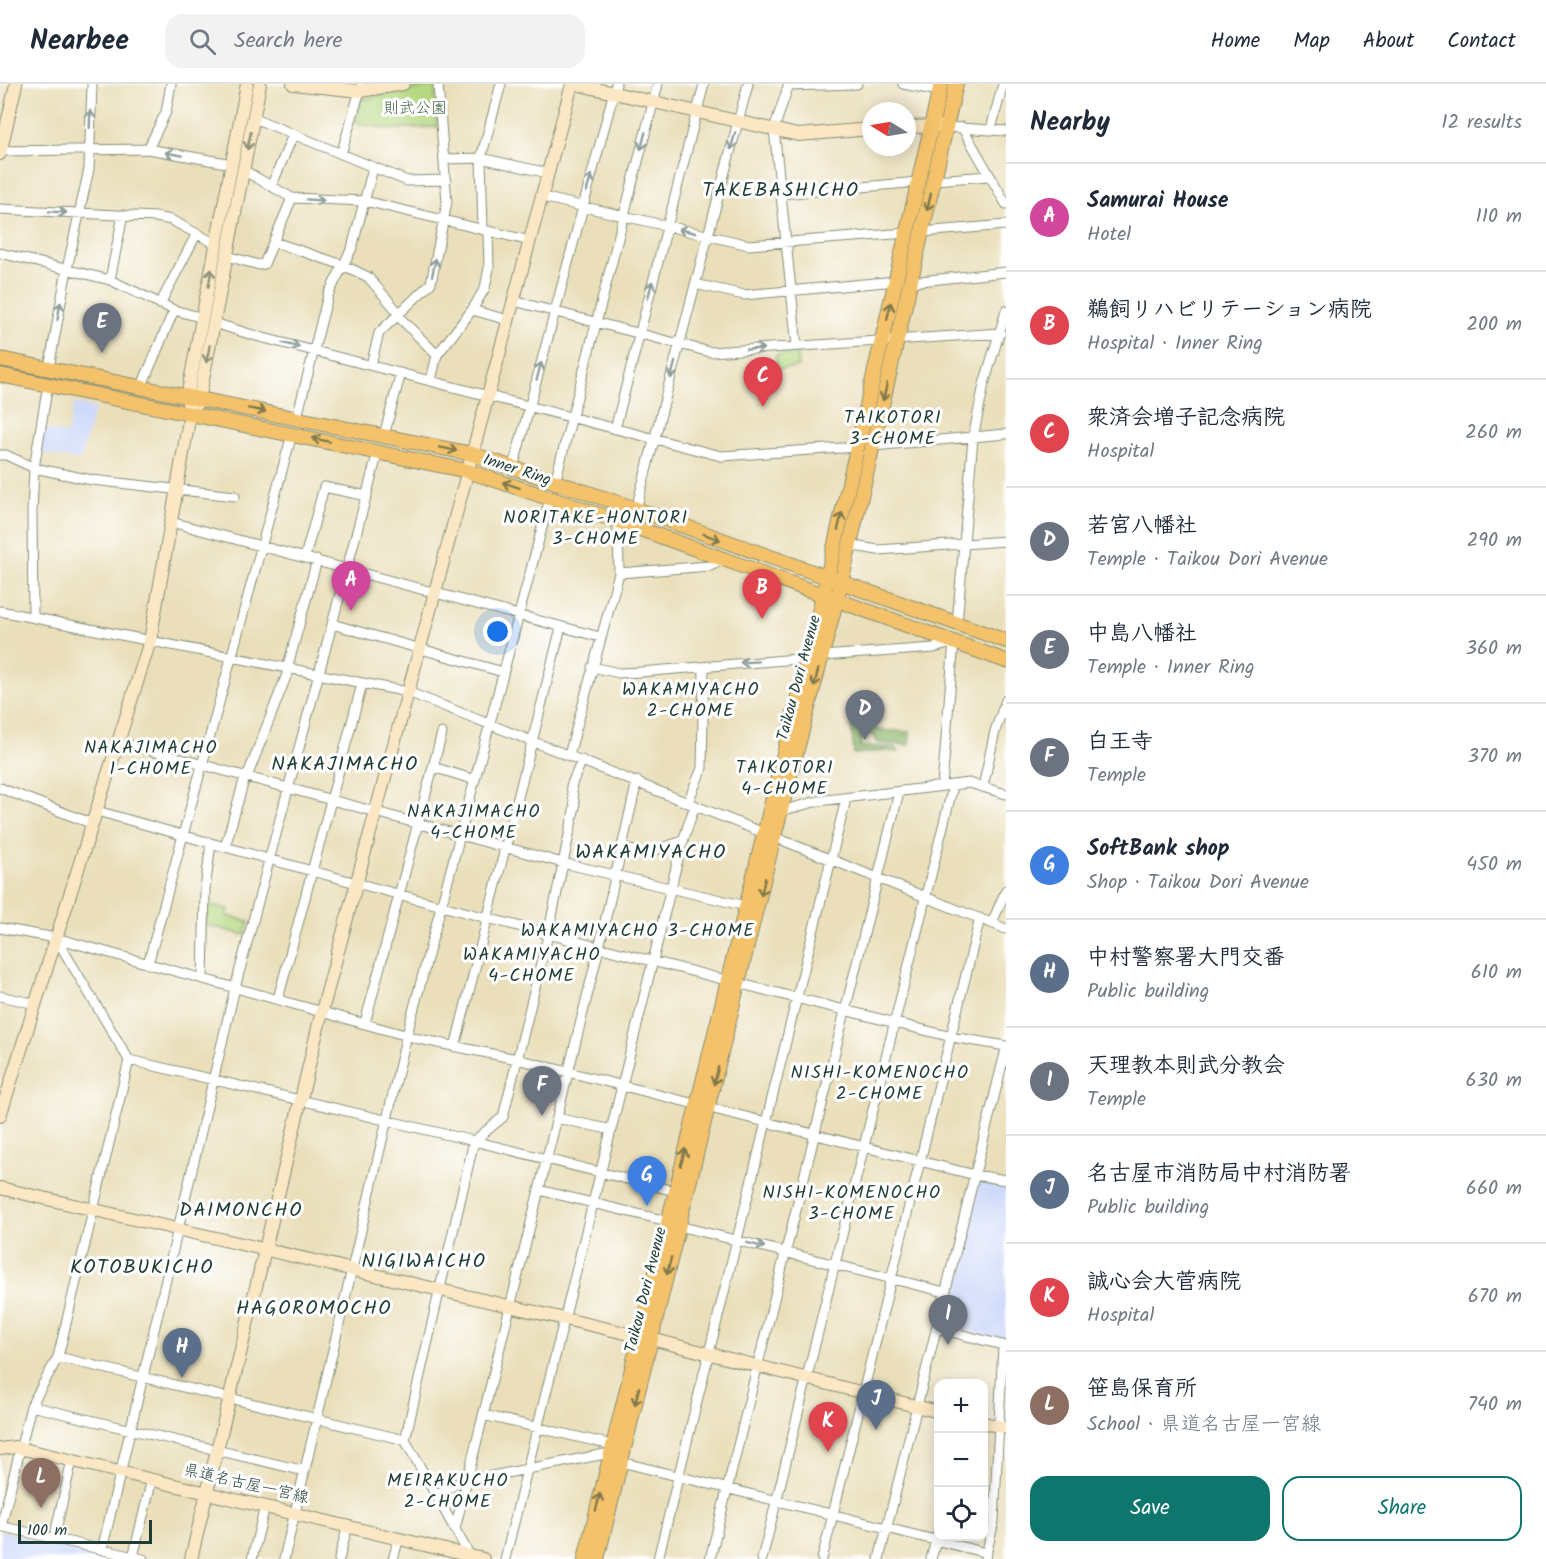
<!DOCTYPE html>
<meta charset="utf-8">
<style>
:root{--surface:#fff;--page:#f2f2f3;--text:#1f2937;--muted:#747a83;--line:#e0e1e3;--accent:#0f766e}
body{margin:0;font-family:Kalam,"Klee One",sans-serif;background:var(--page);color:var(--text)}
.controls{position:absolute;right:18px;bottom:18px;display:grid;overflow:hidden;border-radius:12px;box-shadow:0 3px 15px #0003}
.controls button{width:54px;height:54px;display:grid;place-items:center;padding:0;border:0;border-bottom:2px solid var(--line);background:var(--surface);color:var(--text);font:30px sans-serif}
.compass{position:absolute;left:862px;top:18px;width:54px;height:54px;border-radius:50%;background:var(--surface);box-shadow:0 3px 15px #0003;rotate:281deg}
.scale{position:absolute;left:18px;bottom:15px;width:134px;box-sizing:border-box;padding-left:6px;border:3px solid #1f3d34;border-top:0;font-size:16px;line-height:21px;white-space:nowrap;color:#1f3d34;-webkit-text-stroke:4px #fff;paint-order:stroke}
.you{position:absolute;left:498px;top:548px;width:21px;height:21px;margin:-15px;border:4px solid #fff;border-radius:50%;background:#1a73e8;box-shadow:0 0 0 9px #1a73e833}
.badge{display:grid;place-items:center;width:39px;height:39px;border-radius:50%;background:var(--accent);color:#fff;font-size:20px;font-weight:700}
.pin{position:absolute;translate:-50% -50px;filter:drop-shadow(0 2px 3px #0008)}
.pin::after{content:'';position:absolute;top:32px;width:21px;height:18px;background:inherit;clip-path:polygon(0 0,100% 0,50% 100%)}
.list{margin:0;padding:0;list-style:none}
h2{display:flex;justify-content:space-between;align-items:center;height:78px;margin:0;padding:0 24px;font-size:26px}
h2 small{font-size:20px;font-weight:400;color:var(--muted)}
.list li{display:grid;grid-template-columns:39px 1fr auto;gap:18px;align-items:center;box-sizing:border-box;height:108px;padding:0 24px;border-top:2px solid var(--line)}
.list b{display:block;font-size:22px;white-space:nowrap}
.list p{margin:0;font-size:20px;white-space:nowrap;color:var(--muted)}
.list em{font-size:20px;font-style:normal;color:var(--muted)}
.actions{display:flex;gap:12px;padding:18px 24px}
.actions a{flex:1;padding:14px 0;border:2px solid var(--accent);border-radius:18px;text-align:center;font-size:21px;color:var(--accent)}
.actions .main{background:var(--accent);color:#fff}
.icon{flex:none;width:33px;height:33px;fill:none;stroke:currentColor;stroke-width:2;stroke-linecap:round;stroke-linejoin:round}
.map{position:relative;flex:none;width:1006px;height:1475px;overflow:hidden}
header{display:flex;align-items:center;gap:36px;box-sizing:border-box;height:84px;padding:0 30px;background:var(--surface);border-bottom:2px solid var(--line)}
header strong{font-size:28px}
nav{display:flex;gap:33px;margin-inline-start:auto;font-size:21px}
.search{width:420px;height:54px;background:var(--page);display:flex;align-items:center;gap:15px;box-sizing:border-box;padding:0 21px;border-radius:18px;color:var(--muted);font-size:22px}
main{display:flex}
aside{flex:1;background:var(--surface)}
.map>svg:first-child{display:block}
.built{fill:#cfdafa}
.green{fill:#b5d880;stroke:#6a8a5a;stroke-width:1.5}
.forest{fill:#90b86e;stroke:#587a51;stroke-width:1.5}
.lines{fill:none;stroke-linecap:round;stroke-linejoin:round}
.street-casing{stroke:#848e77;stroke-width:11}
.secondary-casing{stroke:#848e77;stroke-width:14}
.primary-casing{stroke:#848e77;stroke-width:16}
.street{stroke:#fff;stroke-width:9}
.secondary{stroke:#fbe7c3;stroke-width:12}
.primary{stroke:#f4c26a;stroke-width:14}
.oneway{stroke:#8f9e9a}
.oneway2{stroke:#8d927c}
.oneway3{stroke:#7f794c}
.labels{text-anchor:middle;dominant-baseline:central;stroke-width:6;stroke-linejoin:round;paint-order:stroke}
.park-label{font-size:16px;fill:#446447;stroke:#fff}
.street-label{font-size:16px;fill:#1f3d34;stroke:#fff}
.neighbourhood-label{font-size:18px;letter-spacing:1.5px;fill:#1f3d34;stroke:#fff}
.quarter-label{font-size:20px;letter-spacing:1.5px;fill:#1f3d34;stroke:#fff}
</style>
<header>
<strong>Nearbee</strong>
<div class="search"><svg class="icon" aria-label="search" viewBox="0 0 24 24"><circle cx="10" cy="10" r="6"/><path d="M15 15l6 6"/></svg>Search here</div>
<nav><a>Home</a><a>Map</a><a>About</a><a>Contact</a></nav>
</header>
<main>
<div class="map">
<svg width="1006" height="1475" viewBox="0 0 1006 1475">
<rect width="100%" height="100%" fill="#fff"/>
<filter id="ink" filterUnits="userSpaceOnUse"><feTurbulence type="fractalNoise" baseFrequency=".0167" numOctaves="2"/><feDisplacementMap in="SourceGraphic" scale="12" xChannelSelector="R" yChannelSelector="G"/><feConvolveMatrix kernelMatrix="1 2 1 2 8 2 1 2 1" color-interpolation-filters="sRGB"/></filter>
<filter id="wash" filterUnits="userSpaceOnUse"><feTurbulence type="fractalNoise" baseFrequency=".008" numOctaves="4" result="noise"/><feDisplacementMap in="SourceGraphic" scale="24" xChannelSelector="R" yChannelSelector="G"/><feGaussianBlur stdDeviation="1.35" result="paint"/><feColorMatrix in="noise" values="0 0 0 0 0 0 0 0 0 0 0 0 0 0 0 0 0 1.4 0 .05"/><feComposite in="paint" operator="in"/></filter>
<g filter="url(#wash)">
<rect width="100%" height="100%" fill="#eadfba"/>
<path class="built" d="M74,319l21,5 -15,53 -42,-9 4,-23 25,5z
M978,1098l28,4v156l-64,-18z
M0,1447l121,28h-121z"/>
<path class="green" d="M432,2l3,3 2,38 -48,2 -34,-6 6,-24z
M797,269l1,14 -21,2 -1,-14z
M207,821l22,4 -2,7 22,5 -4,14 -39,-10z"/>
<path class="forest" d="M874,639l3,7 33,2 -1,13 -32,-2 -3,-8 -12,-2 -2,14h34l5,5 -17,-1 -28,3 -3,-28z"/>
</g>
<g filter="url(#ink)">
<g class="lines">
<g class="street-casing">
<path id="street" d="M789,0l-15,45 23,217
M903,0l36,7
M788,2l69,-2
M254,34l153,63 39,-1
M946,43l60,4
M962,43l44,77
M991,45l12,-45
M148,65l18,-37 5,-28
M1,67l147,-2 84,15
M341,70l21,-70
M444,75l37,-1 67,15
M243,86l49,28 73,3 165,40
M934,96l55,-4
M272,101l21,-50
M781,110l138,-12
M542,113l207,48 158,-12
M0,125l156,8 15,3 45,24
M483,146l-2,-72 20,-74
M922,148l84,-7
M274,158l69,23 25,12 31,36
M0,169l110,27 64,30 29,8
M227,172l32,9 5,-1 28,-66
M110,196l13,-65
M911,198l95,-10
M695,200l49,11 152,-14
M514,217l196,51 291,-19
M160,220l36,-69
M472,226l36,10
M397,231l40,40
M214,239l42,13 465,120 136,-9
M371,281l8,-32 52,-50 16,-81 -9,-118
M49,284l18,-99 22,-100 3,-85
M431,296l6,-25 35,-45 13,-22 4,-20 -1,-37
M141,304l33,-78
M297,333l31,-122 24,-47 21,-80
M615,345l89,-345
M384,351l17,-62
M873,362l133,-12
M0,371h6l28,13 58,12 143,16
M513,384l103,-384
M555,398l103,-398
M636,425l112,-425
M171,438l429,115
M848,461l30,5 128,-9
M305,473l19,-70 43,9
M619,489l91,-7 16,-7
M0,527l408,81 598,237
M33,533l-1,-105 2,-44 14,-84
M332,540l171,48
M957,540l16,-186 11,-54 22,-73
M822,572l112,-8 20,-6 -12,144
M592,583l27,6 22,-1 167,-14
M287,585l30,-109
M119,658l444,121 183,43
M569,671l50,-182 -1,-52
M433,683l42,13
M247,693l42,-108
M983,703l12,-56 11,-31
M0,704l93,36
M688,718l14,-34 2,-101
M97,727c284,81 569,155 855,226l54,9
M781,727l37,-10 151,-18 37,11
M225,763l20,-70
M623,765l23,4 34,-11 2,2
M992,839l14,-33
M0,844l56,10 363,101 98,20 458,116 31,5
M56,854l73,122 345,81 -69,299 65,116
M148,880l144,-530
M203,895l2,-90 6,-46
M0,912l36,8
M278,915l84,-315
M365,939l77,-290
M455,963l106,-420
M557,1034l55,12
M474,1057l29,-24 45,-182 27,-129 -4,-20 11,-26
M474,1057l201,50
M539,1106l128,31
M679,1142l266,66
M936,1244l70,18
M58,1273l347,83
M31,1322l274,65
M483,1331l129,30
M621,1378l366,91
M436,1411l24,-13 150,-29
M0,1442l143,33
M1,1442l30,-120 27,-49 71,-297
M455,1445l144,-581 38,-167
M54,1454l18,-78
M102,1466l133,-562 143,-536
M133,1473l19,-78
M252,1475l13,-53
M284,1475l123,-525 143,-536
M339,1475l9,-34
M393,1475l6,-21
M505,1475l176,-712 14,-42
M658,1475l188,-760
M710,1475l189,-767
M762,1475l191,-773
M822,1475l158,-641
M879,1475l127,-510
M931,1475l8,-30
M985,1475l9,-38 9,-176"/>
</g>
<g class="secondary-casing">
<path id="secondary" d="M293,0l67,7 43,-7
M575,0l223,51 73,-6
M907,43l32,-1
M0,70l16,-70
M194,323l5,-7 61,-316
M0,1032l150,-475 40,-227 -3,-17 60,-313
M0,1104l651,151 288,73
M984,1339l22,5
M0,1365l15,-2 468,112
M191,1475l131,-548 250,-927"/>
</g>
<g class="primary-casing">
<path id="primary" d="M0,275l472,95 164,55 370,132
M0,291l468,96 150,50 388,140
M585,1475l238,-963 118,-512
M597,1475l177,-723 67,-253 115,-499"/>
</g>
<use href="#street" class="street"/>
<use href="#secondary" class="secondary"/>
<use href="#primary" class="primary"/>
</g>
<defs><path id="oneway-shaft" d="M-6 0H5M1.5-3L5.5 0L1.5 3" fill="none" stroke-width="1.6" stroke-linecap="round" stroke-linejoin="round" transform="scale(1.5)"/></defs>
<g class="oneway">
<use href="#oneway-shaft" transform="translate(90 35) rotate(-88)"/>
<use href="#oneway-shaft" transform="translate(643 57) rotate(105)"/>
<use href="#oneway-shaft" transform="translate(733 57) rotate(105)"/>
<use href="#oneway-shaft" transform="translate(174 70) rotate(-170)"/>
<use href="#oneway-shaft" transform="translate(589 99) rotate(-75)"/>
<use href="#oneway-shaft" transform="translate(315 116) rotate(4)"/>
<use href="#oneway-shaft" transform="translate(58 128) rotate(3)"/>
<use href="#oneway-shaft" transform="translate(687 147) rotate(-167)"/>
<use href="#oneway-shaft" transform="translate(434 183) rotate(-78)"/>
<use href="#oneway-shaft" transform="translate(650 206) rotate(-75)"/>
<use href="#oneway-shaft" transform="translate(59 227) rotate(-80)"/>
<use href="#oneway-shaft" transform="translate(291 261) rotate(14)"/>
<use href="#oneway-shaft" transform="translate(755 265) rotate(-4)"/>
<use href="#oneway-shaft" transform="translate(673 286) rotate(105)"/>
<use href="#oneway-shaft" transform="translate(539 287) rotate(-75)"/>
<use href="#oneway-shaft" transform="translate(749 578) rotate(176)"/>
<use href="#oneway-shaft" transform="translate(756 1161) rotate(14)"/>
</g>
<g class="oneway2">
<use href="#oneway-shaft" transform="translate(249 57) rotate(101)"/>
<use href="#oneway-shaft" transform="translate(210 194) rotate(-80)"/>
<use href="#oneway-shaft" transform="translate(208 270) rotate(101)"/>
</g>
<g class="oneway3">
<use href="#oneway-shaft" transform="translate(929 118) rotate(103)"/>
<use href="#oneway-shaft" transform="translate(889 227) rotate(-77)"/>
<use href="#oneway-shaft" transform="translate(885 308) rotate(103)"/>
<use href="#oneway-shaft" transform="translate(257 326) rotate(10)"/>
<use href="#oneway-shaft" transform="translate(321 356) rotate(-168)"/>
<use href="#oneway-shaft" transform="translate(448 365) rotate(12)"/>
<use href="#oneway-shaft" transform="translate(511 401) rotate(-162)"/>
<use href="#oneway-shaft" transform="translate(840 437) rotate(-77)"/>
<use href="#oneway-shaft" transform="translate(712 453) rotate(20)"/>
<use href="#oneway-shaft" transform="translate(816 594) rotate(105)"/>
<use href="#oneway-shaft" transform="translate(763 803) rotate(103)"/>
<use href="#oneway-shaft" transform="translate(716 992) rotate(104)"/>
<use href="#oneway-shaft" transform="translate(683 1073) rotate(-75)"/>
<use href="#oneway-shaft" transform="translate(669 1182) rotate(104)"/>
<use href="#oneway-shaft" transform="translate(637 1312) rotate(104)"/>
<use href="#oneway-shaft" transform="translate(598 1418) rotate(-76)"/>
</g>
</g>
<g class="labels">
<g class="park-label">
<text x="415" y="24">則武公園</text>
</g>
<g class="street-label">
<text transform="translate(517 386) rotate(18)">Inner Ring</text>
<text transform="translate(799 594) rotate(-75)">Taikou Dori Avenue</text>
<text transform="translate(646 1206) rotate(-76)">Taikou Dori Avenue</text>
<text transform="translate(246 1400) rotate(13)">県道名古屋一宮線</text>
</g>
<g class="neighbourhood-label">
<text x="893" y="334">TAIKOTORI<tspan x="893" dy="21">3-CHOME</tspan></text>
<text x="596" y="434">NORITAKE-HONTORI<tspan x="596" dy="21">3-CHOME</tspan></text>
<text x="691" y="606">WAKAMIYACHO<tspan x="691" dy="21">2-CHOME</tspan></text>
<text x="151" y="664">NAKAJIMACHO<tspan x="151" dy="21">1-CHOME</tspan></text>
<text x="785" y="684">TAIKOTORI<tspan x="785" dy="21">4-CHOME</tspan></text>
<text x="474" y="728">NAKAJIMACHO<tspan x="474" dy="21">4-CHOME</tspan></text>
<text x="638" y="847">WAKAMIYACHO 3-CHOME</text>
<text x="532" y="871">WAKAMIYACHO<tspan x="532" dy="21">4-CHOME</tspan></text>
<text x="880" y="989">NISHI-KOMENOCHO<tspan x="880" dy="21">2-CHOME</tspan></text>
<text x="852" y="1109">NISHI-KOMENOCHO<tspan x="852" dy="21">3-CHOME</tspan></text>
<text x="448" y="1397">MEIRAKUCHO<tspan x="448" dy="21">2-CHOME</tspan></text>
</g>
<g class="quarter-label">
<text x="781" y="107">TAKEBASHICHO</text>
<text x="345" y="681">NAKAJIMACHO</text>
<text x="651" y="769">WAKAMIYACHO</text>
<text x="241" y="1127">DAIMONCHO</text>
<text x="424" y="1178">NIGIWAICHO</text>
<text x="142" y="1184">KOTOBUKICHO</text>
<text x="314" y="1225">HAGOROMOCHO</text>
</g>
</g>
</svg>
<div class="controls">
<button>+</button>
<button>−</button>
<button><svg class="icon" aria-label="locate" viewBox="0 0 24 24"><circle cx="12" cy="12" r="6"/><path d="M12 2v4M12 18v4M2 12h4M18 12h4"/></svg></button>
</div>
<svg class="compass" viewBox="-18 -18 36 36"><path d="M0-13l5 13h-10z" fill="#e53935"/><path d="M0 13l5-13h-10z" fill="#747a83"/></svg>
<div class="scale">100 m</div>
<div class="you"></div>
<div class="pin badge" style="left:351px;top:527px;background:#d1479c">A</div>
<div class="pin badge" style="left:762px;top:535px;background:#e0444e">B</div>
<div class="pin badge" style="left:763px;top:323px;background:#e0444e">C</div>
<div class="pin badge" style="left:865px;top:656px;background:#6b7280">D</div>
<div class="pin badge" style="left:102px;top:269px;background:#6b7280">E</div>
<div class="pin badge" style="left:542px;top:1032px;background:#6b7280">F</div>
<div class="pin badge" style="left:647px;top:1122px;background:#3f7fe0">G</div>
<div class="pin badge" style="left:182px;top:1294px;background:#5c6f8a">H</div>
<div class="pin badge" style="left:948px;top:1261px;background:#6b7280">I</div>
<div class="pin badge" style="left:876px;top:1346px;background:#5c6f8a">J</div>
<div class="pin badge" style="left:828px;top:1368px;background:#e0444e">K</div>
<div class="pin badge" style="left:41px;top:1424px;background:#8d6e63">L</div>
</div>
<aside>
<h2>Nearby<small>12 results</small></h2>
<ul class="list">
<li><span class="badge" style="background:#d1479c">A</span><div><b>Samurai House</b><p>Hotel</p></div><em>110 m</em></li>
<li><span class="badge" style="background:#e0444e">B</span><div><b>鵜飼リハビリテーション病院</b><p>Hospital · Inner Ring</p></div><em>200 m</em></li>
<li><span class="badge" style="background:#e0444e">C</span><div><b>衆済会増子記念病院</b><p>Hospital</p></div><em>260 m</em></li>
<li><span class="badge" style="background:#6b7280">D</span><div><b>若宮八幡社</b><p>Temple · Taikou Dori Avenue</p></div><em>290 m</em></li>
<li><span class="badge" style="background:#6b7280">E</span><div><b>中島八幡社</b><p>Temple · Inner Ring</p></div><em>360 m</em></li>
<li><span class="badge" style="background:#6b7280">F</span><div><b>白王寺</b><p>Temple</p></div><em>370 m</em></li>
<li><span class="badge" style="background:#3f7fe0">G</span><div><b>SoftBank shop</b><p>Shop · Taikou Dori Avenue</p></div><em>450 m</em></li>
<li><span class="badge" style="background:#5c6f8a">H</span><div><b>中村警察署大門交番</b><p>Public building</p></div><em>610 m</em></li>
<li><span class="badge" style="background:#6b7280">I</span><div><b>天理教本則武分教会</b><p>Temple</p></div><em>630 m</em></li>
<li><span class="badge" style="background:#5c6f8a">J</span><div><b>名古屋市消防局中村消防署</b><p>Public building</p></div><em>660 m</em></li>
<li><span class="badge" style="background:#e0444e">K</span><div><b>誠心会大菅病院</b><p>Hospital</p></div><em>670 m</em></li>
<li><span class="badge" style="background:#8d6e63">L</span><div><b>笹島保育所</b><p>School · 県道名古屋一宮線</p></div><em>740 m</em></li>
</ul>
<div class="actions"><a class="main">Save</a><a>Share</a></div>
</aside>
</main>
